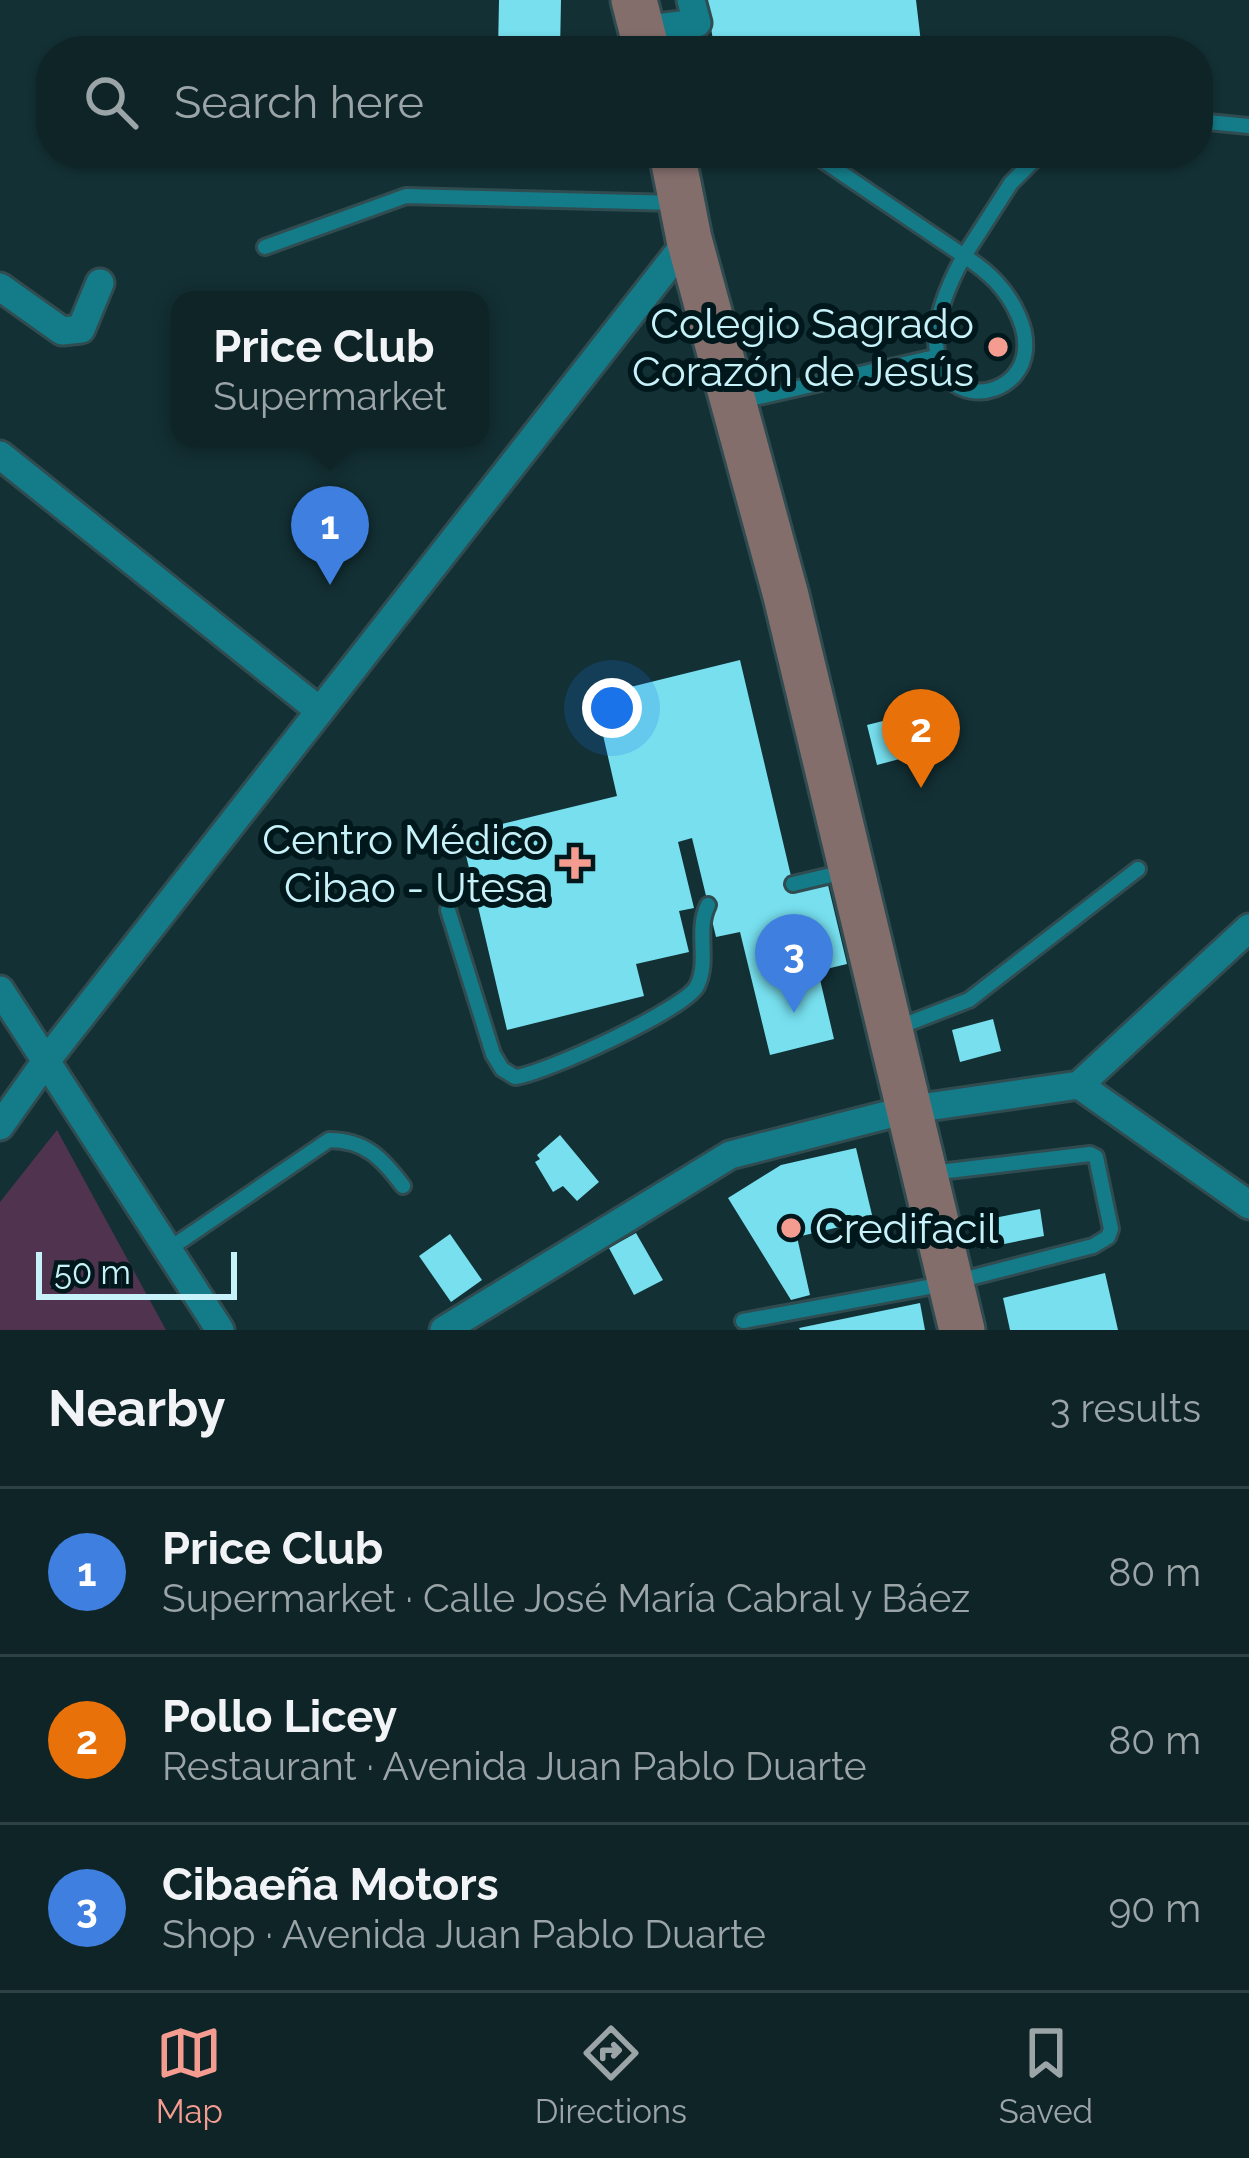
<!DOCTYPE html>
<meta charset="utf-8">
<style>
:root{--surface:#0e2427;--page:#172c2f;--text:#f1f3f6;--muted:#9ba4a7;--line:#2e4144;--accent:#f59c91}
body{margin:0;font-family:Raleway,sans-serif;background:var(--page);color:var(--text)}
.scale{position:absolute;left:36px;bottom:30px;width:201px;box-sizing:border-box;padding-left:12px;border:6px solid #c8f2f9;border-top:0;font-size:33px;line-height:42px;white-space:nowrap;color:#c8f2f9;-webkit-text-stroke:9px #00181c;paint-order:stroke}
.you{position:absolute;left:612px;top:708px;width:42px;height:42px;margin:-30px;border:9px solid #fff;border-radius:50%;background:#1a73e8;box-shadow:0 0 0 18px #1a73e833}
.badge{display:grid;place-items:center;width:78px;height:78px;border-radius:50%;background:var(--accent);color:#fff;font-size:39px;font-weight:700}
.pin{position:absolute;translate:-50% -99px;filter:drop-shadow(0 3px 6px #0008)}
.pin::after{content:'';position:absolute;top:63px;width:42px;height:36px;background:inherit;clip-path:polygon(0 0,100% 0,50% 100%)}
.popup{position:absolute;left:171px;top:291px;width:318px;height:156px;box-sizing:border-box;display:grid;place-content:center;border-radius:24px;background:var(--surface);filter:drop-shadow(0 3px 9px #0005);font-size:39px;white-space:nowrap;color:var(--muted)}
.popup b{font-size:45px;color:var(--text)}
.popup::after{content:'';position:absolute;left:50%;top:100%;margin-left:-24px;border:24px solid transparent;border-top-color:var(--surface)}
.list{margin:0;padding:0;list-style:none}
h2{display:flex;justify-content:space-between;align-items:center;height:156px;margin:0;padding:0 48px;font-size:51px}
h2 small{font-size:39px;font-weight:400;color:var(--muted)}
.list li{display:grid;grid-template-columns:78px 1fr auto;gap:36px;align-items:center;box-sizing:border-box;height:168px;padding:0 48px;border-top:3px solid var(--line)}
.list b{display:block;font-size:45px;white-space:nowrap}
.list p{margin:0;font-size:39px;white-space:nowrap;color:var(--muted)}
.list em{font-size:39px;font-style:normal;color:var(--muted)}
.icon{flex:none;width:66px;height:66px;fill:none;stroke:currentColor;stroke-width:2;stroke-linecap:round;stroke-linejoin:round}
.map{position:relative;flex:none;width:1249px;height:1330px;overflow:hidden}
.search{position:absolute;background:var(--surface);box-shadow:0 3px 9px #0004;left:36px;right:36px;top:36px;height:132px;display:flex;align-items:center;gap:30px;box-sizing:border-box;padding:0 42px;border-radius:48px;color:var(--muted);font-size:45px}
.sheet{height:660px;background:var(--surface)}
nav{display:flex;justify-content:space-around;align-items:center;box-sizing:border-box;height:168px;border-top:3px solid var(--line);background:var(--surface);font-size:33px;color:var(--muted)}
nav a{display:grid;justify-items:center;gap:6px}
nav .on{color:var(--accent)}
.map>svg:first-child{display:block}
.green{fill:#50334f}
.building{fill:#77dfee}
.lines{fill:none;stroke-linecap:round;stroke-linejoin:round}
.service-casing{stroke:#304c51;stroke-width:20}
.minor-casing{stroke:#304c51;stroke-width:33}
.primary-casing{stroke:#304c51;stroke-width:51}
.service{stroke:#147c89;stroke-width:14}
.minor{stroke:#147c89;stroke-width:27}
.primary{stroke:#846e6c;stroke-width:45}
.poi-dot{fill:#f59c91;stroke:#00181c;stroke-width:4.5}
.labels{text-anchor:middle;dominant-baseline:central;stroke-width:12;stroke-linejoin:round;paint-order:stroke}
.poi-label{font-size:42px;fill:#c8f2f9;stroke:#00181c;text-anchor:end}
</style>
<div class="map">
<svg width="1249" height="1330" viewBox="0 0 1249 1330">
<rect width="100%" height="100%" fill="#133034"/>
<path class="green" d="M57,1130l109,200h-166v-128z"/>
<path class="building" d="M499,0h62l-1,51h-62z
M706,0h210l6,51h-207z
M740,660l55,233 33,-8 19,79 -29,7 16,68 -64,16 -30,-123 -24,5 -24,-99 -14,4 16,66 -15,3 10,41 -53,12 8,32 -137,34 -46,-196 156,-38 -23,-100z
M931,709l10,39 -64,17 -10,-40z
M993,1019l8,32 -41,11 -8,-32z
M560,1135l39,47 -22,19 -14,-15 -10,6 -18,-30 5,-3 -3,-4z
M856,1148l17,71 -76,18 13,58 -19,5 -63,-102 53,-33z
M1040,1209l4,27 -65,13 -5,-27z
M636,1233l27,47 -29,15 -25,-47z
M450,1234l32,46 -31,22 -32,-46z
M1105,1273l13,57h-108l-7,-32z
M920,1303l5,27h-125l-1,-2z"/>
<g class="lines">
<g class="service-casing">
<path id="service" d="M1198,121l51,5
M812,153l152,103 47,-73 30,-30
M265,247l141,-51 271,7
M964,256c25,16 43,33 55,61 43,101 -153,116 -55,-61z
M741,401l194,-44
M793,884l51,-12
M448,910l45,144 9,15 13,8c29,-3 170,-68 182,-91 13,-26 -2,-55 11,-81
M899,1027l70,-27 169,-131
M169,1249l160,-109c36,0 53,18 74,46
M743,1321l207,-38 143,-37 15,-9 3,-8 -15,-72 -6,-3 -159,19"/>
</g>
<g class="minor-casing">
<path id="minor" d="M641,30l56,-7 -6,-23
M0,287l62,44 19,-2 19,-46
M0,455l320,256
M0,990l220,340
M1079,1085l170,120
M0,1126l46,-65 643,-822
M444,1330l286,-175 176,-45 173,-25 170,-157"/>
</g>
<g class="primary-casing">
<path id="primary" d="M634,0l13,51
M672,153l17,86 97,357 176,734"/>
</g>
<use href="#service" class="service"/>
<use href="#minor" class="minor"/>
<use href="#primary" class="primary"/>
</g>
<g class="poi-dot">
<circle cx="998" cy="347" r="12"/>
<path d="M569 845h12v12h12v12h-12v12h-12v-12h-12v-12h12z"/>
<circle cx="791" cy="1228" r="12"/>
</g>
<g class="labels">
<g class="poi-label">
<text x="974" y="323">Colegio Sagrado<tspan x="974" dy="48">Corazón de Jesús</tspan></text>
<text x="548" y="839">Centro Médico<tspan x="548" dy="48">Cibao - Utesa</tspan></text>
<text x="815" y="1228" text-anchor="start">Credifacil</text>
</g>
</g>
</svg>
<div class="scale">50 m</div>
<div class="you"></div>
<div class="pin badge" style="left:330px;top:585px;background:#3f7fe0">1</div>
<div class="popup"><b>Price Club</b>Supermarket</div>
<div class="pin badge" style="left:921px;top:788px;background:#e8710a">2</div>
<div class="pin badge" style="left:794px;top:1013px;background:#3f7fe0">3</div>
<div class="search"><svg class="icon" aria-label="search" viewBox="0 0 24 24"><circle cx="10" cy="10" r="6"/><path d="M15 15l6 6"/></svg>Search here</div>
</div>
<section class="sheet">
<h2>Nearby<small>3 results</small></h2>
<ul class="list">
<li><span class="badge" style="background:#3f7fe0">1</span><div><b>Price Club</b><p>Supermarket · Calle José María Cabral y Báez</p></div><em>80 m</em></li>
<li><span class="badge" style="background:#e8710a">2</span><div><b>Pollo Licey</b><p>Restaurant · Avenida Juan Pablo Duarte</p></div><em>80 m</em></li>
<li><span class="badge" style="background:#3f7fe0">3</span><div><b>Cibaeña Motors</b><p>Shop · Avenida Juan Pablo Duarte</p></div><em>90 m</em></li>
</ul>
</section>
<nav>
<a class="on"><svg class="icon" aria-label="map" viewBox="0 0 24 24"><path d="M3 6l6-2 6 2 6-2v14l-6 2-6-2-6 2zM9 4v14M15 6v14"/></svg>Map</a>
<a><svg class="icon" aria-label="directions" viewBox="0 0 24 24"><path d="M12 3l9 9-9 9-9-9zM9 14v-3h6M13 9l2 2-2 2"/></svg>Directions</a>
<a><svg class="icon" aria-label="saved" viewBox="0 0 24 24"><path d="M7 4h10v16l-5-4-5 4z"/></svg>Saved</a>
</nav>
